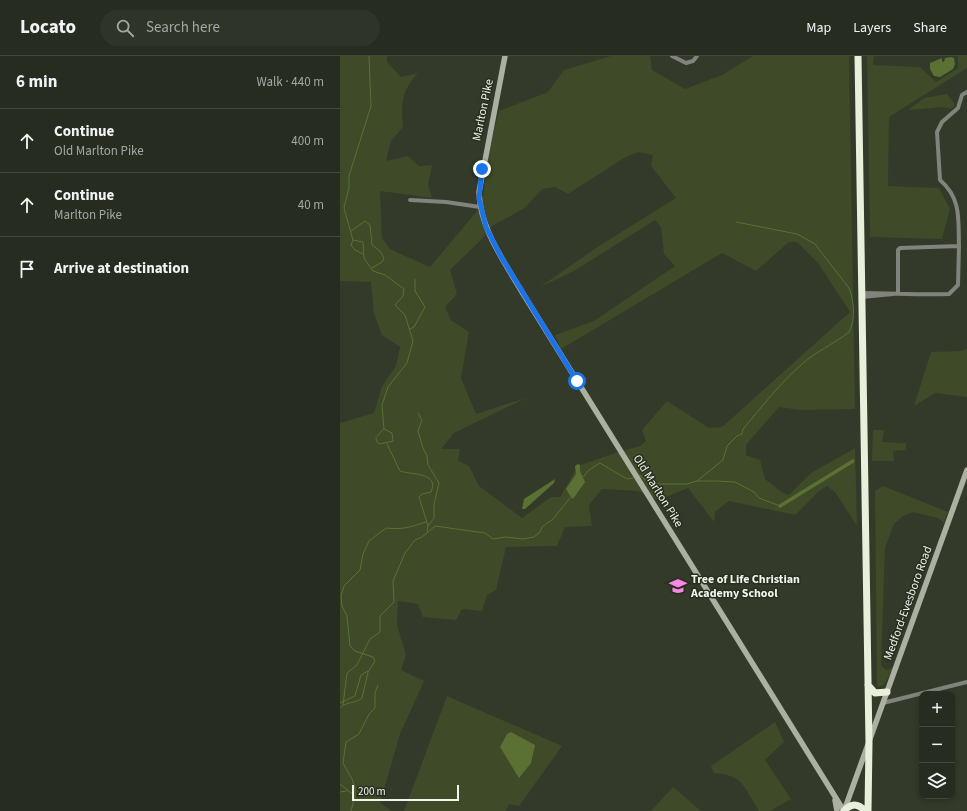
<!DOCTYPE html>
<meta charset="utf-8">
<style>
:root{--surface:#262c1f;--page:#2e3428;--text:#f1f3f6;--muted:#a4a7a4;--line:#42483d}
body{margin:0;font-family:"Source Sans 3",sans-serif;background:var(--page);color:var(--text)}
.controls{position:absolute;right:12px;bottom:12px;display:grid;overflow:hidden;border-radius:8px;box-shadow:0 2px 6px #0003}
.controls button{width:36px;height:36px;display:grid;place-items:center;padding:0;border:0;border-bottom:1px solid var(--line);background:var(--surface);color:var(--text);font:20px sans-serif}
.scale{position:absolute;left:12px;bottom:10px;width:107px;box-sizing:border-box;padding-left:4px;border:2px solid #f1f5eb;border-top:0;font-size:11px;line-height:14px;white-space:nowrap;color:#f1f5eb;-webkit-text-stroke:3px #292f20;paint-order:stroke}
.stop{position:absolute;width:12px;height:12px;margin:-9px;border:3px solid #1a73e8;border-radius:50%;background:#fff}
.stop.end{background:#1a73e8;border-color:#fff;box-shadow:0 1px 4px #0008}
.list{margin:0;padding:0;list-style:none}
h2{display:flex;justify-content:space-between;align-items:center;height:52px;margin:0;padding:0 16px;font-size:17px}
h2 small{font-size:13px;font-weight:400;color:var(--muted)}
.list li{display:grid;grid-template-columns:26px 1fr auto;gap:12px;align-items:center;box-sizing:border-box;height:64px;padding:0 16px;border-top:1px solid var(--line)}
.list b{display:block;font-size:15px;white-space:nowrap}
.list p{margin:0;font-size:13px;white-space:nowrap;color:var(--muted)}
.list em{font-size:13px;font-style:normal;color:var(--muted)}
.icon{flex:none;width:22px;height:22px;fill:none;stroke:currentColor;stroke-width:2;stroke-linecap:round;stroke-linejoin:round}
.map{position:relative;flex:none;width:627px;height:755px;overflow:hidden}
header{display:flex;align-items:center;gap:24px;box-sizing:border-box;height:56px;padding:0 20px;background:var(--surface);border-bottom:1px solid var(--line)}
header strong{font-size:19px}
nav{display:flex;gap:22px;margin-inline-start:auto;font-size:14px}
.search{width:280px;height:36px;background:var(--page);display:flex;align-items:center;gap:10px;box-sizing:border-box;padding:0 14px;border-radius:22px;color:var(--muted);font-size:15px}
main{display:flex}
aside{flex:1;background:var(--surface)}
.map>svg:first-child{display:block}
.green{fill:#3e4a28;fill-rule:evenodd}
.water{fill:#5b7133}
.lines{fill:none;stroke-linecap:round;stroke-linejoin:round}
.stream{stroke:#5b7133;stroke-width:1}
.canal{stroke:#5b7133;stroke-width:3.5}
.street{stroke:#81847c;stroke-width:4}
.secondary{stroke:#abb0a3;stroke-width:5.5}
.highway{stroke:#e8f0dc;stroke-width:7}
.route{stroke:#1a73e8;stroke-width:5}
.labels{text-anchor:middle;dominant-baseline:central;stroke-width:3;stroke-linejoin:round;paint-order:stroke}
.street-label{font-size:12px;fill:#f1f5eb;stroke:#292f20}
.poi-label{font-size:12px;font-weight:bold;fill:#f1f5eb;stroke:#292f20;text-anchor:start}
</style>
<header>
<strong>Locato</strong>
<div class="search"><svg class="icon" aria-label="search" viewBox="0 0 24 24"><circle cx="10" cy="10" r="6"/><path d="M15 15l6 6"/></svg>Search here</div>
<nav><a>Map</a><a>Layers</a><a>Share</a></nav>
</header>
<main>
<aside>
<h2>6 min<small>Walk · 440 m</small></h2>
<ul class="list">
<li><svg class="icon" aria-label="ahead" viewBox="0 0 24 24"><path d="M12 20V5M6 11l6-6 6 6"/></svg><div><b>Continue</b><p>Old Marlton Pike</p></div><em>400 m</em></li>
<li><svg class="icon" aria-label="ahead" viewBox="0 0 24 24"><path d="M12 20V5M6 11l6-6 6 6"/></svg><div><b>Continue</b><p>Marlton Pike</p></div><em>40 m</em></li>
<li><svg class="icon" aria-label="arrive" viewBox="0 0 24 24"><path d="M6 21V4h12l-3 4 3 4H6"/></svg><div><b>Arrive at destination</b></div></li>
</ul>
</aside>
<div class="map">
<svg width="627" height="755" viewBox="0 0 627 755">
<rect width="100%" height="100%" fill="#333a29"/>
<path class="green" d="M0,0h47v6l14,15 17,-4c-17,19 -17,30 -15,54l-12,14 -5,20 22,-5 11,10 13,-1 -4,20 4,13 -52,-7 2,47 8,11 40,18 52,-62 7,-54 10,-40 49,-19 16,-22 47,-14h39l2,14 33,19 37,-14 31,-19h96l6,353 -55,1 -21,-3 -33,38v10l14,5 5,19 18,14 6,2 22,-22 44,-25 2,78 -22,-34 -8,-6 -9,6 -23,23 -66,-14 -14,11 -1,10 -26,-34 -29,12 -21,-9 -36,-2 -13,16 3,21 -27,1 -8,19 -51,1 -10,43 -9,5 -5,16 -20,-2 -6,11 -33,-3 -5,-13 -20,-3 -1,24 9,30 -5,15 23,11 -24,53 -20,69 12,8h-52v-388l34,-10 8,-27 14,-20 4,-19 -18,-12 -8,-21 -3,-32 -31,-1zM298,96l15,3 -2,11 25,32 -77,48 -59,41 34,-16 81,-51 6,7 3,27 11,12 -81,55 -39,14 6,14 161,-96 34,18 33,-29h8l21,21 32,49 -128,115 -13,1 -42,-27 -25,29 4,11 -6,5 -25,7 -37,13 -18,31h-9l-29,21 -43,-32 -10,-20 -11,-5 2,-12h-19l13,-16 72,-35 -50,16 -15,-36 8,-46 -18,-12 -6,-13 12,-13 -7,-24 31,-30 11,-14 33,-18 17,-19 13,-2 13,7 56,-36z
M527,0h7l-1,9 47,2 16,15 22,-14v-12h9v12l-78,49 -1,69 51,2 11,21 -8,30 -72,-2z
M607,38l7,9v4l-3,2 -8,-2 -35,3 16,-12z
M627,293v48l-32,-4 -21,13 17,-54 29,-1z
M533,374h11l-2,12 24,1v7l-13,1 1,10h-22z
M543,430l65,26 -4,11 -6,-5 -25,-6 -10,4 -9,8 -9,24 -4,117 5,5 8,-3 -10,18 -7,2 -2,-196z
M107,640l115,50 -43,60 -10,-2 -3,7h-102z
M435,666l9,20 -19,18 26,39 -21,12h-11c-15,-23 -15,-36 -45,-38l-3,-7z
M333,731l28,24h-50z"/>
<path class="water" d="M611,1l3,1 1,6 -2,5 -13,8 -6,-1 -4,-7v-6l12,-5v3l2,1 1,-4z
M238,408l2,1v6l5,11 -12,17 -2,-2 -5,-8 10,-15 -1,-8z
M215,423l-1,4 -29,26h-3l2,-10z
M171,676l24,13 -4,18 -12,15 -19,-31 7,-13z"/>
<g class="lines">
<path class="stream" d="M11,175l14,-10 5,4 2,20 8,6 4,7 -2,4 -10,6
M13,184l10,2 1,16 9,13 12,4 19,14 -1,7 -8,9 10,10 8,26 -6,22 -19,24 -6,18 2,24
M23,198l-8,-4 -4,-5 2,-5 -9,-32 5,-21v-11l22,-70 -2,-50
M70,273l4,-2 11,-20 -10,-16v-12
M78,357l4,7 -4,11 5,17 4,8 1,9 11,18 -5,21v14l-6,8 -1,5
M44,373l8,4 1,8 -13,3 -3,-2 -1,-4z
M47,388l13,27c11,4 40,1 31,21l-9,2 -3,3 9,29
M299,419l10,7 10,2h28l10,-3h19l19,1 19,10 5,6 21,8
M243,421l6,-7 11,-7 27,16 6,-1
M357,425l26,-21 4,-14 10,-10 5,-2 1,-5c19,-22 36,-45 58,-64 14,-13 33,-21 48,-33 7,-13 5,-31 0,-44l-34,-44 -18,-10 -61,-12
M0,647l15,-7 6,-21 7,-4
M3,649l4,-32 10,-8 13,-26 10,-7v-16l14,-14 -1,-21 12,-28 10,-13 7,-3 13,-11 50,7 8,6 12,-2 18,2 11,-2 6,-5 2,-5 11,-8 18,-22
M0,652c6,-7 15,-4 22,-10l6,-26 7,-11 -2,-4 -18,-6 -5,-5 -3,-30 -5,-10 -1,-10 3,-10 16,-16 3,-16 6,-13 17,-13c17,2 24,-1 40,-6
M0,728l15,12
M0,736l7,-1
M11,755l4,-15v-8l-3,-9 -9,-16 3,-21 13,-8 10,-20 6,-6v-15l3,-8"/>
<path class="canal" d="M440,450l73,-45"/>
<path class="street" d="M332,0l14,7 7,-2 4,-5
M70,144l36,2 34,5
M619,190c-1,-26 3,-47 -19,-66l-3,-48 5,-10 16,-14 4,-13 5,-3
M522,237c29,0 58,2 87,1l9,-9 1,-39 -59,2 -2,2v44
M522,241l31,-3
M543,647l84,-21"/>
<path class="secondary" d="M165,0l-26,136c1,37 25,69 43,100l322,519
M495,744l2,11
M504,755l123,-341"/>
<path class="highway" d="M518,0l11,687 -1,68
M528,629l7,8 12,-1
M504,755c7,-8 14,-8 21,0"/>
</g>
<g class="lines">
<path class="route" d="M142,113l-3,30 7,28 14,28 77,126"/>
</g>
<defs>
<g id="school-bare" transform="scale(1.38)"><path d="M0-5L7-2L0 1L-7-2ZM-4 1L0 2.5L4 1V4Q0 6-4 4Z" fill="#fc86e4" stroke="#292f20" stroke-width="2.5" paint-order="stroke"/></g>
</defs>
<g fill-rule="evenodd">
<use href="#school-bare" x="338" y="530"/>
</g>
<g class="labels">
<g class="street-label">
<text transform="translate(143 54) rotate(-78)">Marlton Pike</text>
<text transform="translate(318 435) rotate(58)">Old Marlton Pike</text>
<text transform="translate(568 547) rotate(-70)">Medford-Evesboro Road</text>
</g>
<g class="poi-label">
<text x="351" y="523">Tree of Life Christian<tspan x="351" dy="14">Academy School</tspan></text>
</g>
</g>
</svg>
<div class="controls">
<button>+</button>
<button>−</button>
<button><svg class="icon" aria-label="layers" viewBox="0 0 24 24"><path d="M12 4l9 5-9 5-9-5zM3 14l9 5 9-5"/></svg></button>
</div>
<div class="scale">200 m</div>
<div class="stop" style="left:237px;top:325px"></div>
<div class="stop end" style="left:142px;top:113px"></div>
</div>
</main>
